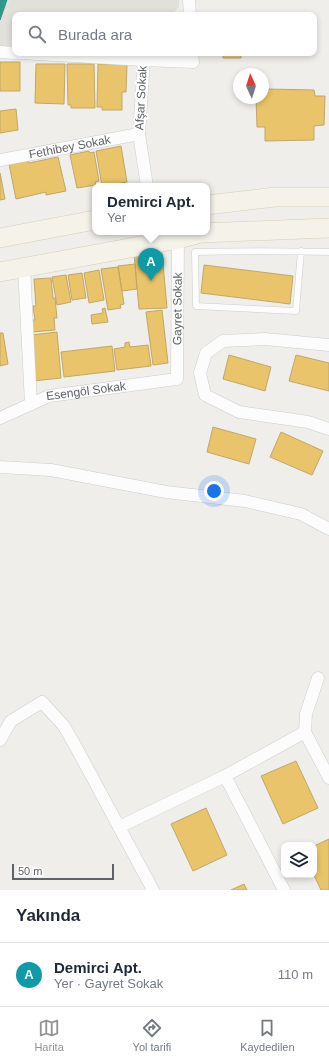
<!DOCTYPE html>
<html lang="tr">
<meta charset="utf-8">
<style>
:root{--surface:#fff;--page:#f6f6f7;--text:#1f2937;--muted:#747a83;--line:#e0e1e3;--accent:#919496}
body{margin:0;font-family:Arial,sans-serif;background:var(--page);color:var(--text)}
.controls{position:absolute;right:12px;bottom:12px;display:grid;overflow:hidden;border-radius:8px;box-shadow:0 2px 6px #0003}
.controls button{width:36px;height:36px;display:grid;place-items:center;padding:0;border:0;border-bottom:1px solid var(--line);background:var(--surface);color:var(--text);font:20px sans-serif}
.compass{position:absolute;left:233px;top:68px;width:36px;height:36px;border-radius:50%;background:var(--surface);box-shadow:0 2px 6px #0003;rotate:356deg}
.scale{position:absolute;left:12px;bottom:10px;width:102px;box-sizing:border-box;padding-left:4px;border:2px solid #5f6368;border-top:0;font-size:11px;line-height:14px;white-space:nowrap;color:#5f6368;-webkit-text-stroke:3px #fff;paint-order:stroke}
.you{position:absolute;left:214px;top:491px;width:14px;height:14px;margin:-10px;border:3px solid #fff;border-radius:50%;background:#1a73e8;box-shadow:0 0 0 6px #1a73e833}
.badge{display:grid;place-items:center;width:26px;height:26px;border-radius:50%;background:var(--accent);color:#fff;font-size:13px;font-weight:700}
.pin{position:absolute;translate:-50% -33px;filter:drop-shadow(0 1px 2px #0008)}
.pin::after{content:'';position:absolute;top:21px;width:14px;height:12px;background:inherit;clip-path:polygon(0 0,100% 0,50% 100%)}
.popup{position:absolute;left:92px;top:183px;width:118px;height:52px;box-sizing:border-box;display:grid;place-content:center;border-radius:8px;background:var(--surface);filter:drop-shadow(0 1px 3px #0005);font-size:13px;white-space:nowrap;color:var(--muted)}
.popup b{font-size:15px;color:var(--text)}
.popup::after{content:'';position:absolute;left:50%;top:100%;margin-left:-8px;border:8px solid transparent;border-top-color:var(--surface)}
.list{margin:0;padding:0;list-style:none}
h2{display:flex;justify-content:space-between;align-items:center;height:52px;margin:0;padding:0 16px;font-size:17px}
h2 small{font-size:13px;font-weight:400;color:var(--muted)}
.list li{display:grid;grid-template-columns:26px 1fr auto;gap:12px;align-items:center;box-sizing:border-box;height:64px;padding:0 16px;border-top:1px solid var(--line)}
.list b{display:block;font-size:15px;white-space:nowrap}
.list p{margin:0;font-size:13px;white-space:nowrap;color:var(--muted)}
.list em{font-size:13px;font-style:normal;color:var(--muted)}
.icon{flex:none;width:22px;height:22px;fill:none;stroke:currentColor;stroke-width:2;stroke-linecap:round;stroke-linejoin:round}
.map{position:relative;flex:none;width:329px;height:890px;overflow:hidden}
.search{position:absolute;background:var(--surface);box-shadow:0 2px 6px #0003;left:12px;right:12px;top:12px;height:44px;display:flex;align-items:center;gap:10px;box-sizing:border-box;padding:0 14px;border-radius:8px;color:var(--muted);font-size:15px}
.sheet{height:116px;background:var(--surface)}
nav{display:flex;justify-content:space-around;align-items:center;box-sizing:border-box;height:56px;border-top:1px solid var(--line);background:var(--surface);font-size:11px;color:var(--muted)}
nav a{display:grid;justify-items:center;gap:2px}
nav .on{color:var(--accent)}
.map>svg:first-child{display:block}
.education{fill:#e2e0da}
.homes{fill:#e9c46a;stroke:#c0a769}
.schools{fill:#2a9d8f;stroke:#3a8c83}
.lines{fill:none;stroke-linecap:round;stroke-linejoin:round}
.service-casing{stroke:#cbcccc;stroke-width:7}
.minor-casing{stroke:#cbcccc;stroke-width:13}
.primary-casing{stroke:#d7ceb8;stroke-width:20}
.service{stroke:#fdfcfc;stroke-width:6}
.minor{stroke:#fdfcfc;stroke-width:12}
.primary{stroke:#f4f2e9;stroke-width:19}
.labels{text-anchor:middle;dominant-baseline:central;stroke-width:4;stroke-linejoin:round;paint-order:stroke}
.street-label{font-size:12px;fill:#5f6368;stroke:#fff}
</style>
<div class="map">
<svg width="329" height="890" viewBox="0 0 329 890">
<rect width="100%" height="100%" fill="#efeeea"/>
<path class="education" d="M9,0h170v7l-8,8h-156v32l-15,-1v-30z"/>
<path class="homes" d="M223,53h18v5h-18z
M0,62h20v29h-20z
M36,64h29l-1,40 -29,-1z
M67,64h27l1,44h-24v-3h-3z
M98,64h29l-1,28h-4v18h-20v-3h-5z
M266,89l48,1 1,6h10l-1,29 -10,1v14l-49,1v-14h-8l-1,-29h7v-2l3,-1z
M16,109l2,21 -18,3v-22z
M121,146l6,36 -25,4 -6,-35z
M89,151l1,2 4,-1 5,29 -4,1 1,3 -19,3 -7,-33z
M58,157l8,34 -20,4v-3l-30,7 -7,-35 19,-5 1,4z
M0,173l5,26 -5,1z
M162,253l5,55 -28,1 -5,-55z
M135,264l2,25 -15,2 -4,-25z
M204,265l89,11 -3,28 -89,-11z
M118,267l6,37 -4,1 1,3 -13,2 -7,-41z
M99,270l5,30 -15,3 -5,-30z
M82,273l4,25 -14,2 -4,-25z
M66,275l5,27 -14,3 -5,-28z
M51,278l2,20h2l2,20h-3l1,12 -22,2 -1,-12h3l-2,-14h3l-2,-27z
M105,308l3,14 -16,2 -1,-9 12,-2 -1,-4z
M162,310l6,53 -15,2 -7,-53z
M57,332l4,46 -28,3 -2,-46z
M0,333h3l5,31 -8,2z
M129,342l1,5 18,-2 3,21 -34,4 -3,-21 11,-2v-4z
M112,346l3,25 -51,6 -3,-25z
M229,355l42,12 -6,24 -42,-12z
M296,355l33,8v28l-40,-10z
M213,427l43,12 -7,25 -42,-12z
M281,432l42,19 -11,24 -42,-18z
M296,761l22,47 -35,16 -22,-48z
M206,808l21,47 -34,16 -22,-47z
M329,839v51h-8l-7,-15v-29z
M244,884l3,6h-16z"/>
<path class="schools" d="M0,0h7l-7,20z"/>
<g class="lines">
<g class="service-casing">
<path id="service" d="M301,251l-5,60 -100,-5 -1,-54c45,-1 89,-1 134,0"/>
</g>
<g class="minor-casing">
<g id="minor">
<path d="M189,0l1,15"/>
<path d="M0,52l15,1"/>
<path d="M20,53l124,7 -5,74 8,52"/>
<path d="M144,60l49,2 -1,-9"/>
<path id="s1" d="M0,160l139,-26"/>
<path d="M24,267l7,137"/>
<path d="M329,345l-64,-6 -42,2 -17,12 -6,20 5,22 34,17 69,10 21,7"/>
<path id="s2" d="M0,418l49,-22 128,-17 1,-140"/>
<path d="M0,467l51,3 115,22 79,9 56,13 28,15"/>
<path d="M305,732l1,-18 12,-36"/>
<path d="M0,740l11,-19 31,-19 22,24 13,23 76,141"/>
<path d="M225,776l80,-44 24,46"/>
<path d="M119,827l106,-51 59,114"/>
</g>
</g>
<g class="primary-casing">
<path id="primary" d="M207,205l68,-8h54
M0,238l95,-18
M0,272l178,-33 23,-6 128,-5"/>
</g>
<use href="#service" class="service"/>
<use href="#minor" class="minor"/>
<use href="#primary" class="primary"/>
</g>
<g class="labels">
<g class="street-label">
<text transform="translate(141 98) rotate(-87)">Afşar Sokak</text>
<text stroke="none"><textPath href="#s1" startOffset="71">Fethibey Sokak</textPath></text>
<text stroke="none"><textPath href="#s2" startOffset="253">Gayret Sokak</textPath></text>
<text stroke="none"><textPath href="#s2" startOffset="91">Esengöl Sokak</textPath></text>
</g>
</g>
</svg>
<div class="controls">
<button><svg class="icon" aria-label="layers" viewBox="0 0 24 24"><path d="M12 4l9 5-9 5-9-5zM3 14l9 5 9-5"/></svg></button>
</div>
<svg class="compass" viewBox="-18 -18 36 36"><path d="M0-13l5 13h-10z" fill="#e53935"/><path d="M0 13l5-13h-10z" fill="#747a83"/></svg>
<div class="scale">50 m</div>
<div class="you"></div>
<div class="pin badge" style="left:151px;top:281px;background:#0f9aa8">A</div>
<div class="popup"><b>Demirci Apt.</b>Yer</div>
<div class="search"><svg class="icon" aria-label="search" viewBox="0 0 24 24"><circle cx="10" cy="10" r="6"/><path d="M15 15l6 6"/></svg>Burada ara</div>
</div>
<section class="sheet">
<h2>Yakında<small></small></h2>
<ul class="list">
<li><span class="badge" style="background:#0f9aa8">A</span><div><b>Demirci Apt.</b><p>Yer · Gayret Sokak</p></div><em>110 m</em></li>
</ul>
</section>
<nav>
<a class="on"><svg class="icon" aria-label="map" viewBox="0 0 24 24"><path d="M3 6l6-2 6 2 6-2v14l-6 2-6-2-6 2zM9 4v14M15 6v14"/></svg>Harita</a>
<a><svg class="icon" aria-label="directions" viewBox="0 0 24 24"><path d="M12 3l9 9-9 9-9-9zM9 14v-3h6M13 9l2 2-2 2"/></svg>Yol tarifi</a>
<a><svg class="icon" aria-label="saved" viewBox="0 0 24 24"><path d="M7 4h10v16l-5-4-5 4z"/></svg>Kaydedilen</a>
</nav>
